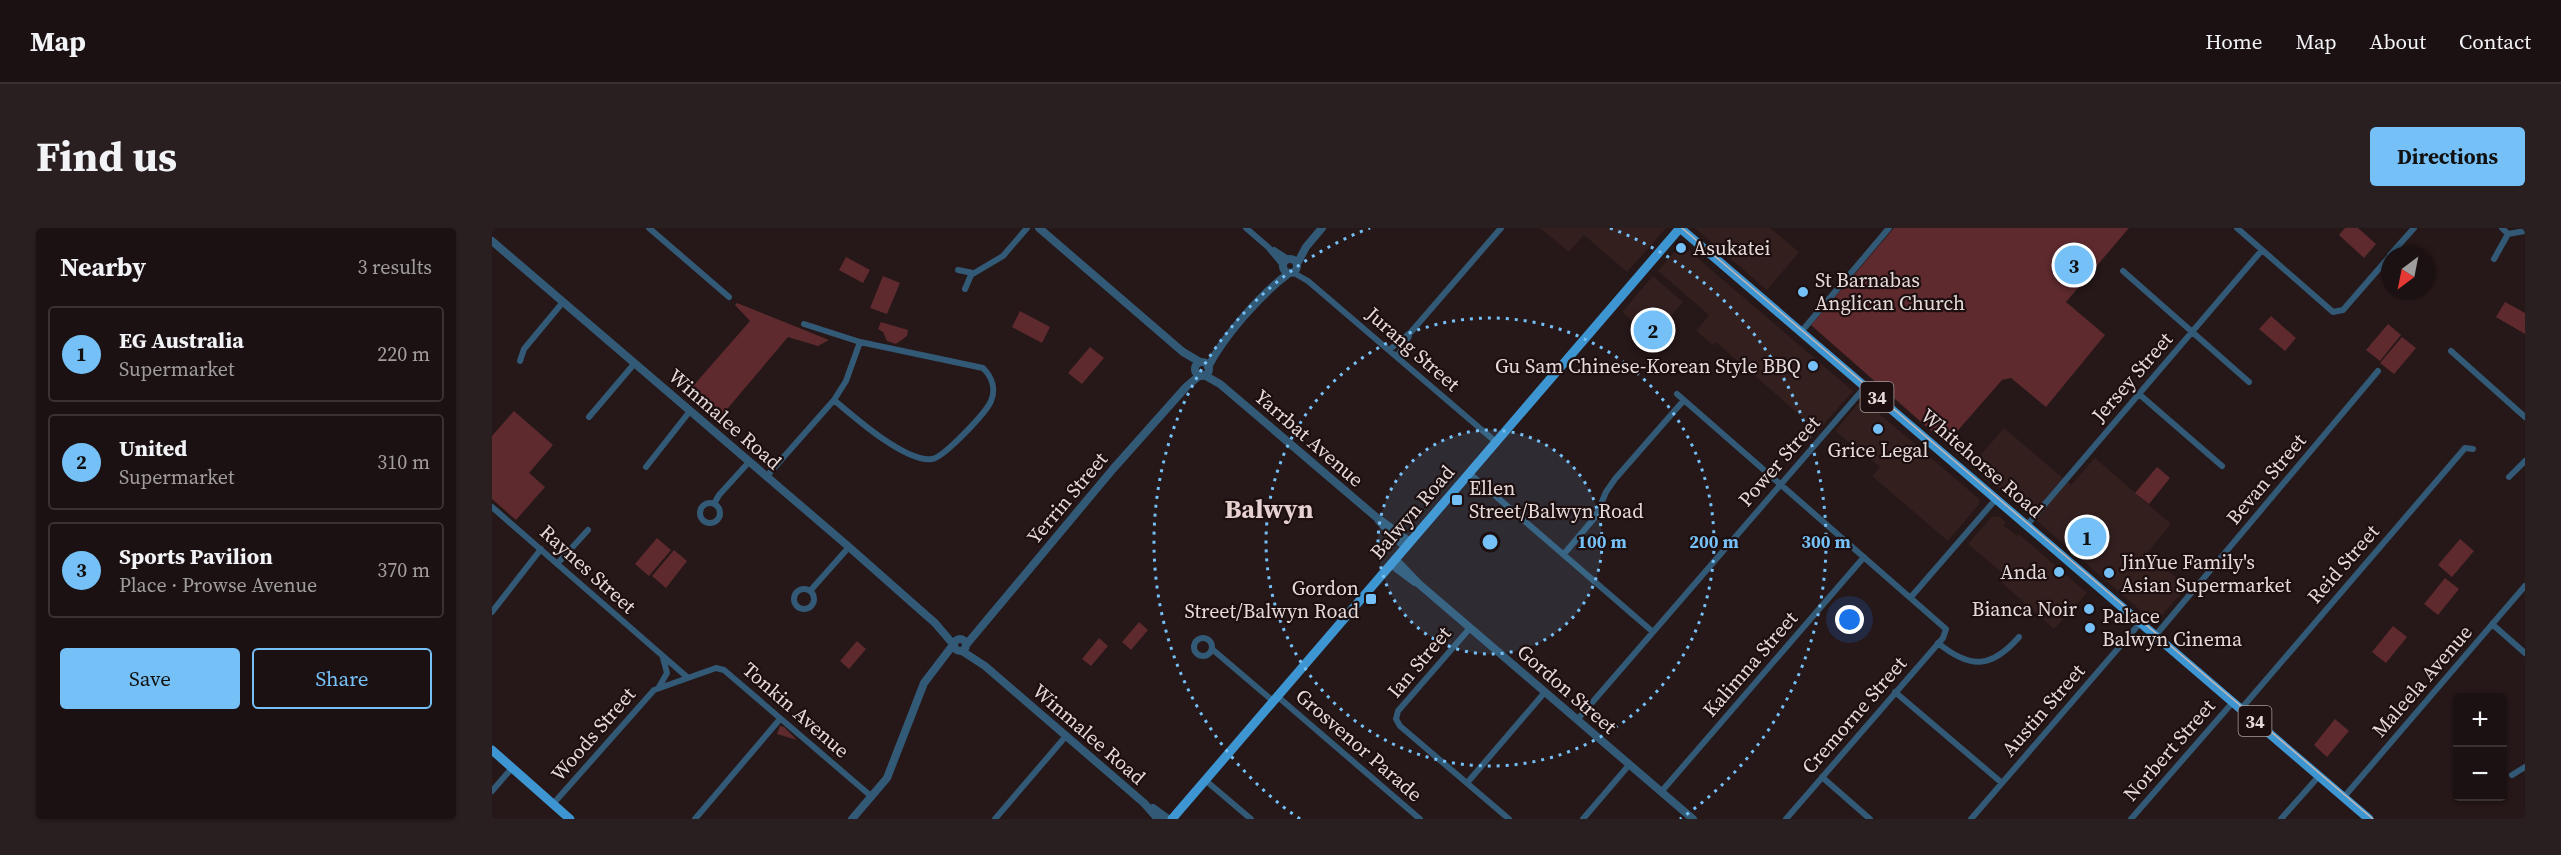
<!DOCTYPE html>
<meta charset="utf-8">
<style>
:root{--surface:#1c1112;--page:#291f20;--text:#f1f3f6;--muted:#a09d9f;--line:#3a3132;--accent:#75c0f6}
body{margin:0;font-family:"Source Serif 4",serif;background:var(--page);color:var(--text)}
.controls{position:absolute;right:18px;bottom:18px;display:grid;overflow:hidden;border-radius:6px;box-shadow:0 2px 4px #0004}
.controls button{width:54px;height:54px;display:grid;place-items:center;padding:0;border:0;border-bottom:2px solid var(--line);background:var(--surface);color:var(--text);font:30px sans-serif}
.compass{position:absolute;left:1889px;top:18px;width:54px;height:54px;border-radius:50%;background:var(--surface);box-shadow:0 2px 4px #0004;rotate:212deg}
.you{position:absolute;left:1358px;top:392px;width:21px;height:21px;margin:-15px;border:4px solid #fff;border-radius:50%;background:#1a73e8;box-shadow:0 0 0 9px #1a73e833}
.badge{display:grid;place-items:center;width:39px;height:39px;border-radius:50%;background:var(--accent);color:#111;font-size:20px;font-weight:700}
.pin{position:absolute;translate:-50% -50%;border:3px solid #fff;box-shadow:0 2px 6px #0006}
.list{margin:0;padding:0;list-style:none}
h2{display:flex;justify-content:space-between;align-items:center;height:78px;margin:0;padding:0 24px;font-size:26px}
h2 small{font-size:20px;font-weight:400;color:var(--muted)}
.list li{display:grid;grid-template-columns:39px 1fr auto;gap:18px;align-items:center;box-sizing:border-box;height:96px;margin:0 12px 12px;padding:0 12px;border:2px solid var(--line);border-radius:6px}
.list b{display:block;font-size:22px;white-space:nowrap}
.list p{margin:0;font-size:20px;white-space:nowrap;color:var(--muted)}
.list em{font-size:20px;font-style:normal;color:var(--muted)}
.actions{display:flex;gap:12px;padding:18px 24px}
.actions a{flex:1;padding:14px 0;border:2px solid var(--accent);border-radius:6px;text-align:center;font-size:21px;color:var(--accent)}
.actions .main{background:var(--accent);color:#111}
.map{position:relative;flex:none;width:2033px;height:591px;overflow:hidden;border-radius:6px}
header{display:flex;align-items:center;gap:36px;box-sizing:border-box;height:84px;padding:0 30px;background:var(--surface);border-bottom:2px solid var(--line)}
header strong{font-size:28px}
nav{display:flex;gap:33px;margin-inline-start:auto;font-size:21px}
.intro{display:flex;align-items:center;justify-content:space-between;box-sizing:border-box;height:144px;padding:0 36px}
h1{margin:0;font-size:42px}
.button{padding:15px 27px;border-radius:6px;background:var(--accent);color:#111;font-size:21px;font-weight:700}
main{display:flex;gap:36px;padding:0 36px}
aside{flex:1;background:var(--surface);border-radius:6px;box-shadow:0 2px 4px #0004}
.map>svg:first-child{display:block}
.built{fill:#341f1f}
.green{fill:#5e2a2e}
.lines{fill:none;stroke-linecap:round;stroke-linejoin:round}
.minor{stroke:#325975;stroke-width:6}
.tertiary{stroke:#325975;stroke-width:8}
.primary{stroke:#3d96d1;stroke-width:9}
.tram{stroke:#c2b7b7;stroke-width:1.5}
.ring{fill:none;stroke:#75c0f6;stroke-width:3;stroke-dasharray:3 6}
.poi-dot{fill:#75c0f6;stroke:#1d0f0f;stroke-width:2}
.labels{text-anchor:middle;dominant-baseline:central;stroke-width:4.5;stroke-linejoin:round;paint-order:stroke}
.shield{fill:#1d0f0f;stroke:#a99d9d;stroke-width:1.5}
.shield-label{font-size:18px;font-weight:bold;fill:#e5dada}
.poi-label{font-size:20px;fill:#e5dada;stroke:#1d0f0f;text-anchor:start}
.street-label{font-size:20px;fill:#e5dada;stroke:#1d0f0f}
.district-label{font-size:26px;font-weight:bold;fill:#e6d0d0;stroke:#1d0f0f}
.centre{fill:#75c0f6;stroke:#1d0f0f;stroke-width:3}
.ring-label{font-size:18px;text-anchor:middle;font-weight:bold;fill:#75c0f6;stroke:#1d0f0f;stroke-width:4.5;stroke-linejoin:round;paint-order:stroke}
</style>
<header>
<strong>Map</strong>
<nav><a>Home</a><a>Map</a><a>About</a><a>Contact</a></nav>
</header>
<div class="intro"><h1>Find us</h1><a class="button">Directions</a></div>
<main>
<aside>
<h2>Nearby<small>3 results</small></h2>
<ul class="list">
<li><span class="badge">1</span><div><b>EG Australia</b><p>Supermarket</p></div><em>220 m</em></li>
<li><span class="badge">2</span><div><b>United</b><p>Supermarket</p></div><em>310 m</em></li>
<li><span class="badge">3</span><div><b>Sports Pavilion</b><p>Place · Prowse Avenue</p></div><em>370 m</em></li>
</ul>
<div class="actions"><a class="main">Save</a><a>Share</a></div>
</aside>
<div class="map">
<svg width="2033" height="591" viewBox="0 0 2033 591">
<rect width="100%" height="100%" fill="#261718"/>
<path class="built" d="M1048,0h126l-39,44 -43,-37 -15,17z
M1203,0h75l29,24 -32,38z
M1189,16l172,147 -35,40 -102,-89 -3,3 -17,-14 13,-16 -51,-44z
M1161,48l30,26 -31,36 -30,-26z
M1370,171l117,100v5l-31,37 -76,-65 8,-9 -45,-36z
M1512,200l67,57 24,-27 76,66 -24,29 40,34 -32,36 -183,-158z
M1507,288l7,7 -2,3 13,10 2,-2 68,59 -33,36 -53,-47 5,-6 -38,-32 23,-27z"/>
<path class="green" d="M1402,0h235l-63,74 39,33 -59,72 -35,-29 -9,2 -56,64 -135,-119z
M1853,0h13l18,16 -12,14 -25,-23z
M354,29l24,13 -7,13 -24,-13z
M391,48l17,7 -13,31 -17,-6z
M2013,74l20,11v21l-29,-17z
M245,75l92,37 -11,6 -30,-9 -71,84 -31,-27 64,-73 -15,-16z
M528,83l30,16 -8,16 -30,-16z
M1779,88l25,22 -11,13 -26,-22z
M389,94l27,8 -1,6 -11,8 -9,-3 -4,-9 -5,-3z
M1896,96l13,11 -21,26 -14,-11z
M1910,109l14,11 -22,26 -14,-11z
M598,119l14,11 -22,26 -14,-11z
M22,183l39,34 -24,28 16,14 -29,33 -24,-21v-63z
M1665,239l13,11 -21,26 -14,-11z
M165,310l14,12 -22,26 -14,-12z
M1968,311l14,12 -22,26 -14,-12z
M182,322l13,11 -21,27 -14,-12z
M1953,350l14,11 -21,26 -14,-11z
M647,394l9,8 -17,20 -9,-8z
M1901,398l14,11 -21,26 -14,-11z
M607,410l9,8 -17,20 -9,-7z
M365,413l9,8 -17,20 -9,-8z
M1843,491l14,12 -22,26 -13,-12z
M288,498l4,1 13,13 -20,-6z"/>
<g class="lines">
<path class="minor" d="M157,0l80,69
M754,0l22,19 15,18
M1745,0l96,84 10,-2 47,-54
M2016,6l17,-3
M782,22l14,9
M1898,27l24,-27
M2002,31l14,-25 -6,-6
M466,42l15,3
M1631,43l126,111
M800,44l16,9 188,161
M473,61l6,-14 32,-19 24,-28
M312,96l56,18 123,26c9,9 13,21 8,33 -5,12 -48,57 -59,58 -26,4 -78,-42 -98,-59
M1309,104l88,-104
M897,122l22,-18 90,-104
M1959,123l74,66
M905,129l12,-21
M28,133l4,-12 39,-47
M1185,166l269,235 -3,9 -157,181
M1647,166l83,72
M97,189l45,-53
M154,239l44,-56
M977,245l184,159
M274,249l68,-77 12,-19 14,-39
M2017,249l16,-16
M208 285a10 10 0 1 1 20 0a10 10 0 1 1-20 0Z
M222,276l5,-9 30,-33
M0,279l195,170
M1535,297l235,-275
M1072,326l32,-38 10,-24 9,-13 69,-79
M65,336l31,-34
M302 371a10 10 0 1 1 20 0a10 10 0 1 1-20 0Z
M318,363l39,-44
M1419,369l85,-98
M0,384l49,-63
M2000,396l33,29
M978,400l-72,83 -2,8 4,7 109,93
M1663,408l223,-265
M702 419a9 9 0 1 1 18 0a9 9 0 1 1-18 0Z
M1446,415c32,26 53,26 81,-6
M720,421l61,52
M167,459l8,-14 -4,-15
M1403,464l107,91
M785,468l143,123
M1749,481l224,-261 8,1
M1085,492l288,-333
M2020,547l13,-8
M1330,549l48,42
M713,552l46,39
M975,555l78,-91
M0,563l20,-23
M1169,564l203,-235
M1852,569l181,-211
M61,576l101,-114 62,-22 8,2 148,127
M203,591l85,-100
M503,591l71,-83
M1091,591l46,-54
M1479,591l169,-196
M1639,591l102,-117
M1789,591l38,-43"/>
<path class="tertiary" d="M547,0l144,124 17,10
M0,13l357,306 86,76 18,21
M791 38a7 7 0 1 1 14 0a7 7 0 1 1-14 0Z
M805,36l9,-17 16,-19
M703 141a7 7 0 1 1 14 0a7 7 0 1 1-14 0Z
M716,139c16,-31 53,-73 81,-94
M712,147l16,9 156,133 34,25
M887,293l26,26
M903,331l24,25 274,235
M899,336l24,18
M462 417a6 6 0 1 1 12 0a6 6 0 1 1-12 0Z
M474,417l147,-176 73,-82 14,-12
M470,423l23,15 159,137 14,16
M661,580l15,11
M360,591l35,-41 37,-95 29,-38"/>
<path class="primary" d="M1188,0l689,591
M0,522l78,69
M680,591l508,-591"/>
<path class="tram" d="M1190,0l691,591"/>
</g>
<circle cx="998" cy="314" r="112" fill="#75c0f6" fill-opacity=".12"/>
<g class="ring">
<circle cx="998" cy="314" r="112"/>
<circle cx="998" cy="314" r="224"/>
<path d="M808 591A336 336 0 0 1 878 0M1118 0A336 336 0 0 1 1188 591"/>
</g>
<g class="poi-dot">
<circle cx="1189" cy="20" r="6"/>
<circle cx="1311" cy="64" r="6"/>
<circle cx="1321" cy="138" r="6"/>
<circle cx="1386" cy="201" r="6"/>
<rect x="959" y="266" width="12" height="12" rx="3"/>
<circle cx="1567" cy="344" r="6"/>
<circle cx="1617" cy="345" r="6"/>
<rect x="873" y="365" width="12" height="12" rx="3"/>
<circle cx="1597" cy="381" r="6"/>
<circle cx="1598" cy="400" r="6"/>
</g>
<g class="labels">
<g class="shield">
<rect x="1368.5" y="154" width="33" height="30" rx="4.5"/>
<rect x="1746.5" y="478" width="33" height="30" rx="4.5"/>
</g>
<g class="shield-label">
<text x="1385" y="169">34</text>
<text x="1763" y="493">34</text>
</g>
<g class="poi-label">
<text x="1201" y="20">Asukatei</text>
<text x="1323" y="52">St Barnabas<tspan x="1323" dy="23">Anglican Church</tspan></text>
<text x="1309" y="138" text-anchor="end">Gu Sam Chinese-Korean Style BBQ</text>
<text x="1386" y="222" text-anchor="middle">Grice Legal</text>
<text x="977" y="260">Ellen<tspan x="977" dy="23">Street/Balwyn Road</tspan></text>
<text x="1629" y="334">JinYue Family's<tspan x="1629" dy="23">Asian Supermarket</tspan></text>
<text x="1555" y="344" text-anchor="end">Anda</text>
<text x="867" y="360" text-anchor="end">Gordon<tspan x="867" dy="23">Street/Balwyn Road</tspan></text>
<text x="1585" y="381" text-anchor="end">Bianca Noir</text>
<text x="1610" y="388">Palace<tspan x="1610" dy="23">Balwyn Cinema</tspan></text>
</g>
<g class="street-label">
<text transform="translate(921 121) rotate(41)">Jurang Street</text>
<text transform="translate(1640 149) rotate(-49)">Jersey Street</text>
<text transform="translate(233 191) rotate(41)">Winmalee Road</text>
<text transform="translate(817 210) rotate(41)">Yarrbat Avenue</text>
<text transform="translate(1287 233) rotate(-49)">Power Street</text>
<text transform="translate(1490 235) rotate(41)">Whitehorse Road</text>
<text transform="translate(1774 251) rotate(-50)">Bevan Street</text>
<text transform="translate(575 270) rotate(-50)">Yerrin Street</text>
<text transform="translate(920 284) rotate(-49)">Balwyn Road</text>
<text transform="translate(1851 336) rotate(-49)">Reid Street</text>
<text transform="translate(96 341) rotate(42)">Raynes Street</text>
<text transform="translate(927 434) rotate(-50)">Ian Street</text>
<text transform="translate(1258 436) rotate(-49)">Kalimna Street</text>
<text transform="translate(1930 453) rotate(-49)">Maleela Avenue</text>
<text transform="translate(1075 461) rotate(41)">Gordon Street</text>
<text transform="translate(304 482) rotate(41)">Tonkin Avenue</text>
<text transform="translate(1551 482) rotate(-49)">Austin Street</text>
<text transform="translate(1362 487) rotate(-49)">Cremorne Street</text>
<text transform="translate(101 506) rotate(-49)">Woods Street</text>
<text transform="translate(597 506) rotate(41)">Winmalee Road</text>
<text transform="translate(867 517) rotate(41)">Grosvenor Parade</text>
<text transform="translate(1677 522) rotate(-49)">Norbert Street</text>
</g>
<g class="district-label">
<text x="777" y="281">Balwyn</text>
</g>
</g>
<circle cx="998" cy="314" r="9" class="centre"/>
<g class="ring-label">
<text x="1110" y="320">100 m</text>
<text x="1222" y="320">200 m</text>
<text x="1334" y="320">300 m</text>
</g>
</svg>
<div class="controls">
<button>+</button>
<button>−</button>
</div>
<svg class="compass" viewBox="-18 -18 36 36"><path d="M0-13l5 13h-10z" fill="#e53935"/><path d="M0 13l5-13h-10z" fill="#a09d9f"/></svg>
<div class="you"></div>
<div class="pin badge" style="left:1595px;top:309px">1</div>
<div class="pin badge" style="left:1161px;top:102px">2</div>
<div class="pin badge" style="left:1582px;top:37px">3</div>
</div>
</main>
